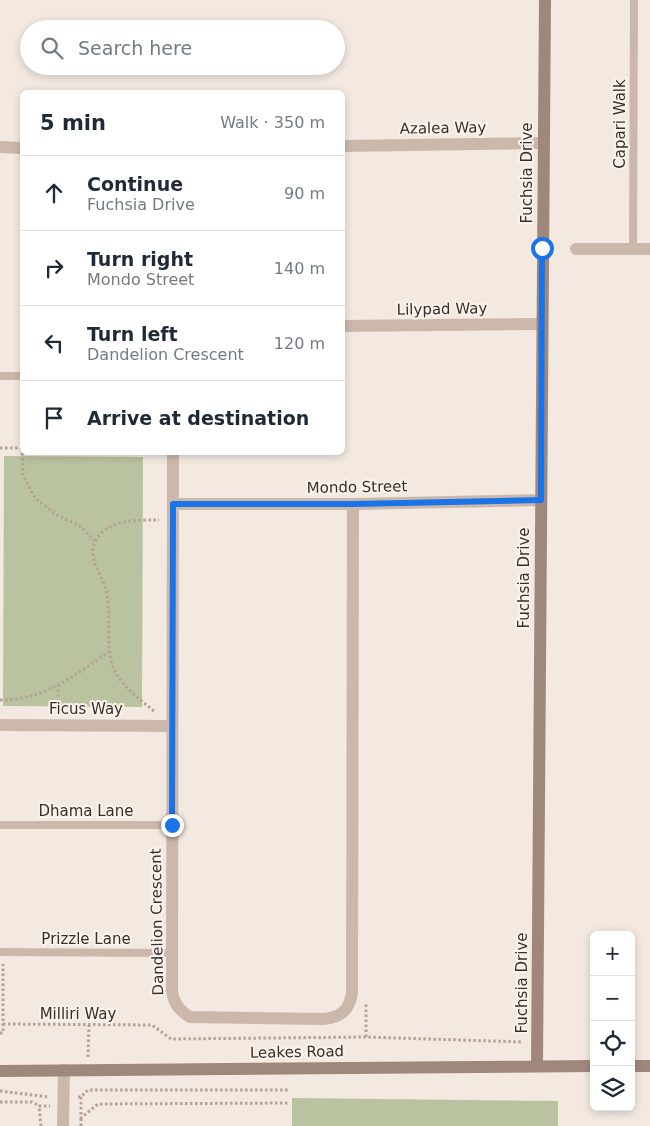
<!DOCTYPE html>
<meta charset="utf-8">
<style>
:root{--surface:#fff;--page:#f2f2f3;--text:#1f2937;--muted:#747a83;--line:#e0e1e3}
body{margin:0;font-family:"DejaVu Sans",sans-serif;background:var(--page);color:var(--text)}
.controls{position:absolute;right:15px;bottom:15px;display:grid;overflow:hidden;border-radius:8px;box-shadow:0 2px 8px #0003}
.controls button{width:45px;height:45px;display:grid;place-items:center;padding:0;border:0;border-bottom:1px solid var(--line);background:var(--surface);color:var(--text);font:25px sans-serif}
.stop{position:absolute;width:15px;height:15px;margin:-11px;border:4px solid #1a73e8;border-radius:50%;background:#fff}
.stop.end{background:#1a73e8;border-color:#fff;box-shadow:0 1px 5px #0008}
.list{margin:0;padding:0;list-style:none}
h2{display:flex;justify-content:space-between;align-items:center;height:65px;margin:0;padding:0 20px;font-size:21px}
h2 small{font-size:16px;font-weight:400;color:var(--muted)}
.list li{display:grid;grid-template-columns:32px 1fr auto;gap:15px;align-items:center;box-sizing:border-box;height:75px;padding:0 20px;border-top:1px solid var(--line)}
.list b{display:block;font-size:19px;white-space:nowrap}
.list p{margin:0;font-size:16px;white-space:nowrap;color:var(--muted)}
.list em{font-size:16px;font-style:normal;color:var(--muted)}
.icon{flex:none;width:28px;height:28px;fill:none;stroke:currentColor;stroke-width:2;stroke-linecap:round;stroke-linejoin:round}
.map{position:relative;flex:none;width:650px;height:1126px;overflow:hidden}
.search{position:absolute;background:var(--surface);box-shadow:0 2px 8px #0003;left:20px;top:20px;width:325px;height:55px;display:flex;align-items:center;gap:12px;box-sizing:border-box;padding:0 18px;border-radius:28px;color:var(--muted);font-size:19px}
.panel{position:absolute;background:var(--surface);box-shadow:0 2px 8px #0003;left:20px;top:90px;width:325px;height:365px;border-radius:8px}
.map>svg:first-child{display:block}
.green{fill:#b9c39f}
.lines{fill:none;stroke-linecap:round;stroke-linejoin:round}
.path{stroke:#b8a295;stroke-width:3;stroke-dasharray:2.5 2.5;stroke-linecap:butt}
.lane{stroke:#ccb8ab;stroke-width:8}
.street{stroke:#ccb8ab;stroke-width:12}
.secondary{stroke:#a0877c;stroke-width:12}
.route{stroke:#1a73e8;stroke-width:6}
.labels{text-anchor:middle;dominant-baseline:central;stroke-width:4;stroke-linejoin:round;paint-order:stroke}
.street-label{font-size:15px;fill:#3a2e2a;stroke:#faf3ec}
</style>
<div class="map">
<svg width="650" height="1126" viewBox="0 0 650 1126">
<rect width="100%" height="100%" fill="#f3e9e0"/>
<path class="green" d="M4,456l139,1 -1,250 -139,-1z
M292,1098l266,3v25h-266z"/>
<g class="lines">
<path class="path" d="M0,448h22
M22,448l1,27 12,23 22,17 23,11 15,15
M0,700c45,0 75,-25 110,-49
M154,711c-16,-13 -33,-25 -41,-44 -8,-20 -1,-53 -7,-77 -4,-16 -20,-33 -10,-50 12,-21 42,-20 63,-20
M58,712v-26
M3,1024l149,1 19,14 195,-2 157,5
M0,1033h3v-69
M366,1037v-35
M88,1057l1,-32
M0,1091l49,6
M78,1097h3l7,-7h201
M81,1097v21l17,-14 190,-1
M0,1102h32l7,4
M41,1126l-2,-20h11
M81,1126v-8"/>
<path class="lane" d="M633,248l1,-248
M0,376h22
M0,825h172
M0,952l172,1"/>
<path class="street" d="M342,146l201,-3
M0,147l22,1
M576,249h74
M342,326l200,-2
M173,452l-1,539c2,13 7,19 18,26l134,2c17,-2 25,-8 28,-26l1,-489
M173,504h180l188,-4
M0,725l172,1
M63,1126l1,-56"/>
<path class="secondary" d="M537,1065l8,-1065
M631,1066h19
M0,1071l594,-5"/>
</g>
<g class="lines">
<path class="route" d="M172,825l1,-321h180l188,-4 1,-252"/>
</g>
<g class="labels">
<g class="street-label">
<text transform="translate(620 124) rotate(-90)">Capari Walk</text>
<text transform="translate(443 128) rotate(-1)">Azalea Way</text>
<text transform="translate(527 173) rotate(-90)">Fuchsia Drive</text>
<text transform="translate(442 309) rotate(-1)">Lilypad Way</text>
<text transform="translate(357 487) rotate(-1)">Mondo Street</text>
<text transform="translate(524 578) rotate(-90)">Fuchsia Drive</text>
<text x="86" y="709">Ficus Way</text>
<text x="86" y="811">Dhama Lane</text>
<text transform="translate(157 922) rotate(-91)">Dandelion Crescent</text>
<text x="86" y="939">Prizzle Lane</text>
<text transform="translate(522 983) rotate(-90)">Fuchsia Drive</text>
<text x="78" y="1014">Milliri Way</text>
<text transform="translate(297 1052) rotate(-1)">Leakes Road</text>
</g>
</g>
</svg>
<div class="controls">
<button>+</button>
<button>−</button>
<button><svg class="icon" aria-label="locate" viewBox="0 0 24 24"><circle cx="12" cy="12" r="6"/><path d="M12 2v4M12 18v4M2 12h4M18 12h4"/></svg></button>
<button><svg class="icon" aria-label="layers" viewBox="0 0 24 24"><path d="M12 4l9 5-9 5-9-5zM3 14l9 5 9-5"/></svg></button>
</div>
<div class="stop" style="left:542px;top:248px"></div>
<div class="stop end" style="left:172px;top:825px"></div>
<div class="search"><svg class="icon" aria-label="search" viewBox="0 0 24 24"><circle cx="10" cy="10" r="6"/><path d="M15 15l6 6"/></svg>Search here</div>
<section class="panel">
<h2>5 min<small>Walk · 350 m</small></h2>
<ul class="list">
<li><svg class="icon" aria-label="ahead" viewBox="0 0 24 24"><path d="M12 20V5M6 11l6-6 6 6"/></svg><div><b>Continue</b><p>Fuchsia Drive</p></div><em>90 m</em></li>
<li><svg class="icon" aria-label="right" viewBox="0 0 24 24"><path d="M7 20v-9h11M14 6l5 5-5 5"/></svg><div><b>Turn right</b><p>Mondo Street</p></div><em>140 m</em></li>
<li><svg class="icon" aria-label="left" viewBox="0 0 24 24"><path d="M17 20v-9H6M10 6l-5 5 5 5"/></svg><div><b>Turn left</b><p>Dandelion Crescent</p></div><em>120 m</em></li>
<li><svg class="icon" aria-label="arrive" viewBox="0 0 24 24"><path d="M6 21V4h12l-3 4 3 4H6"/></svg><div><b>Arrive at destination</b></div></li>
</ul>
</section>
</div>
